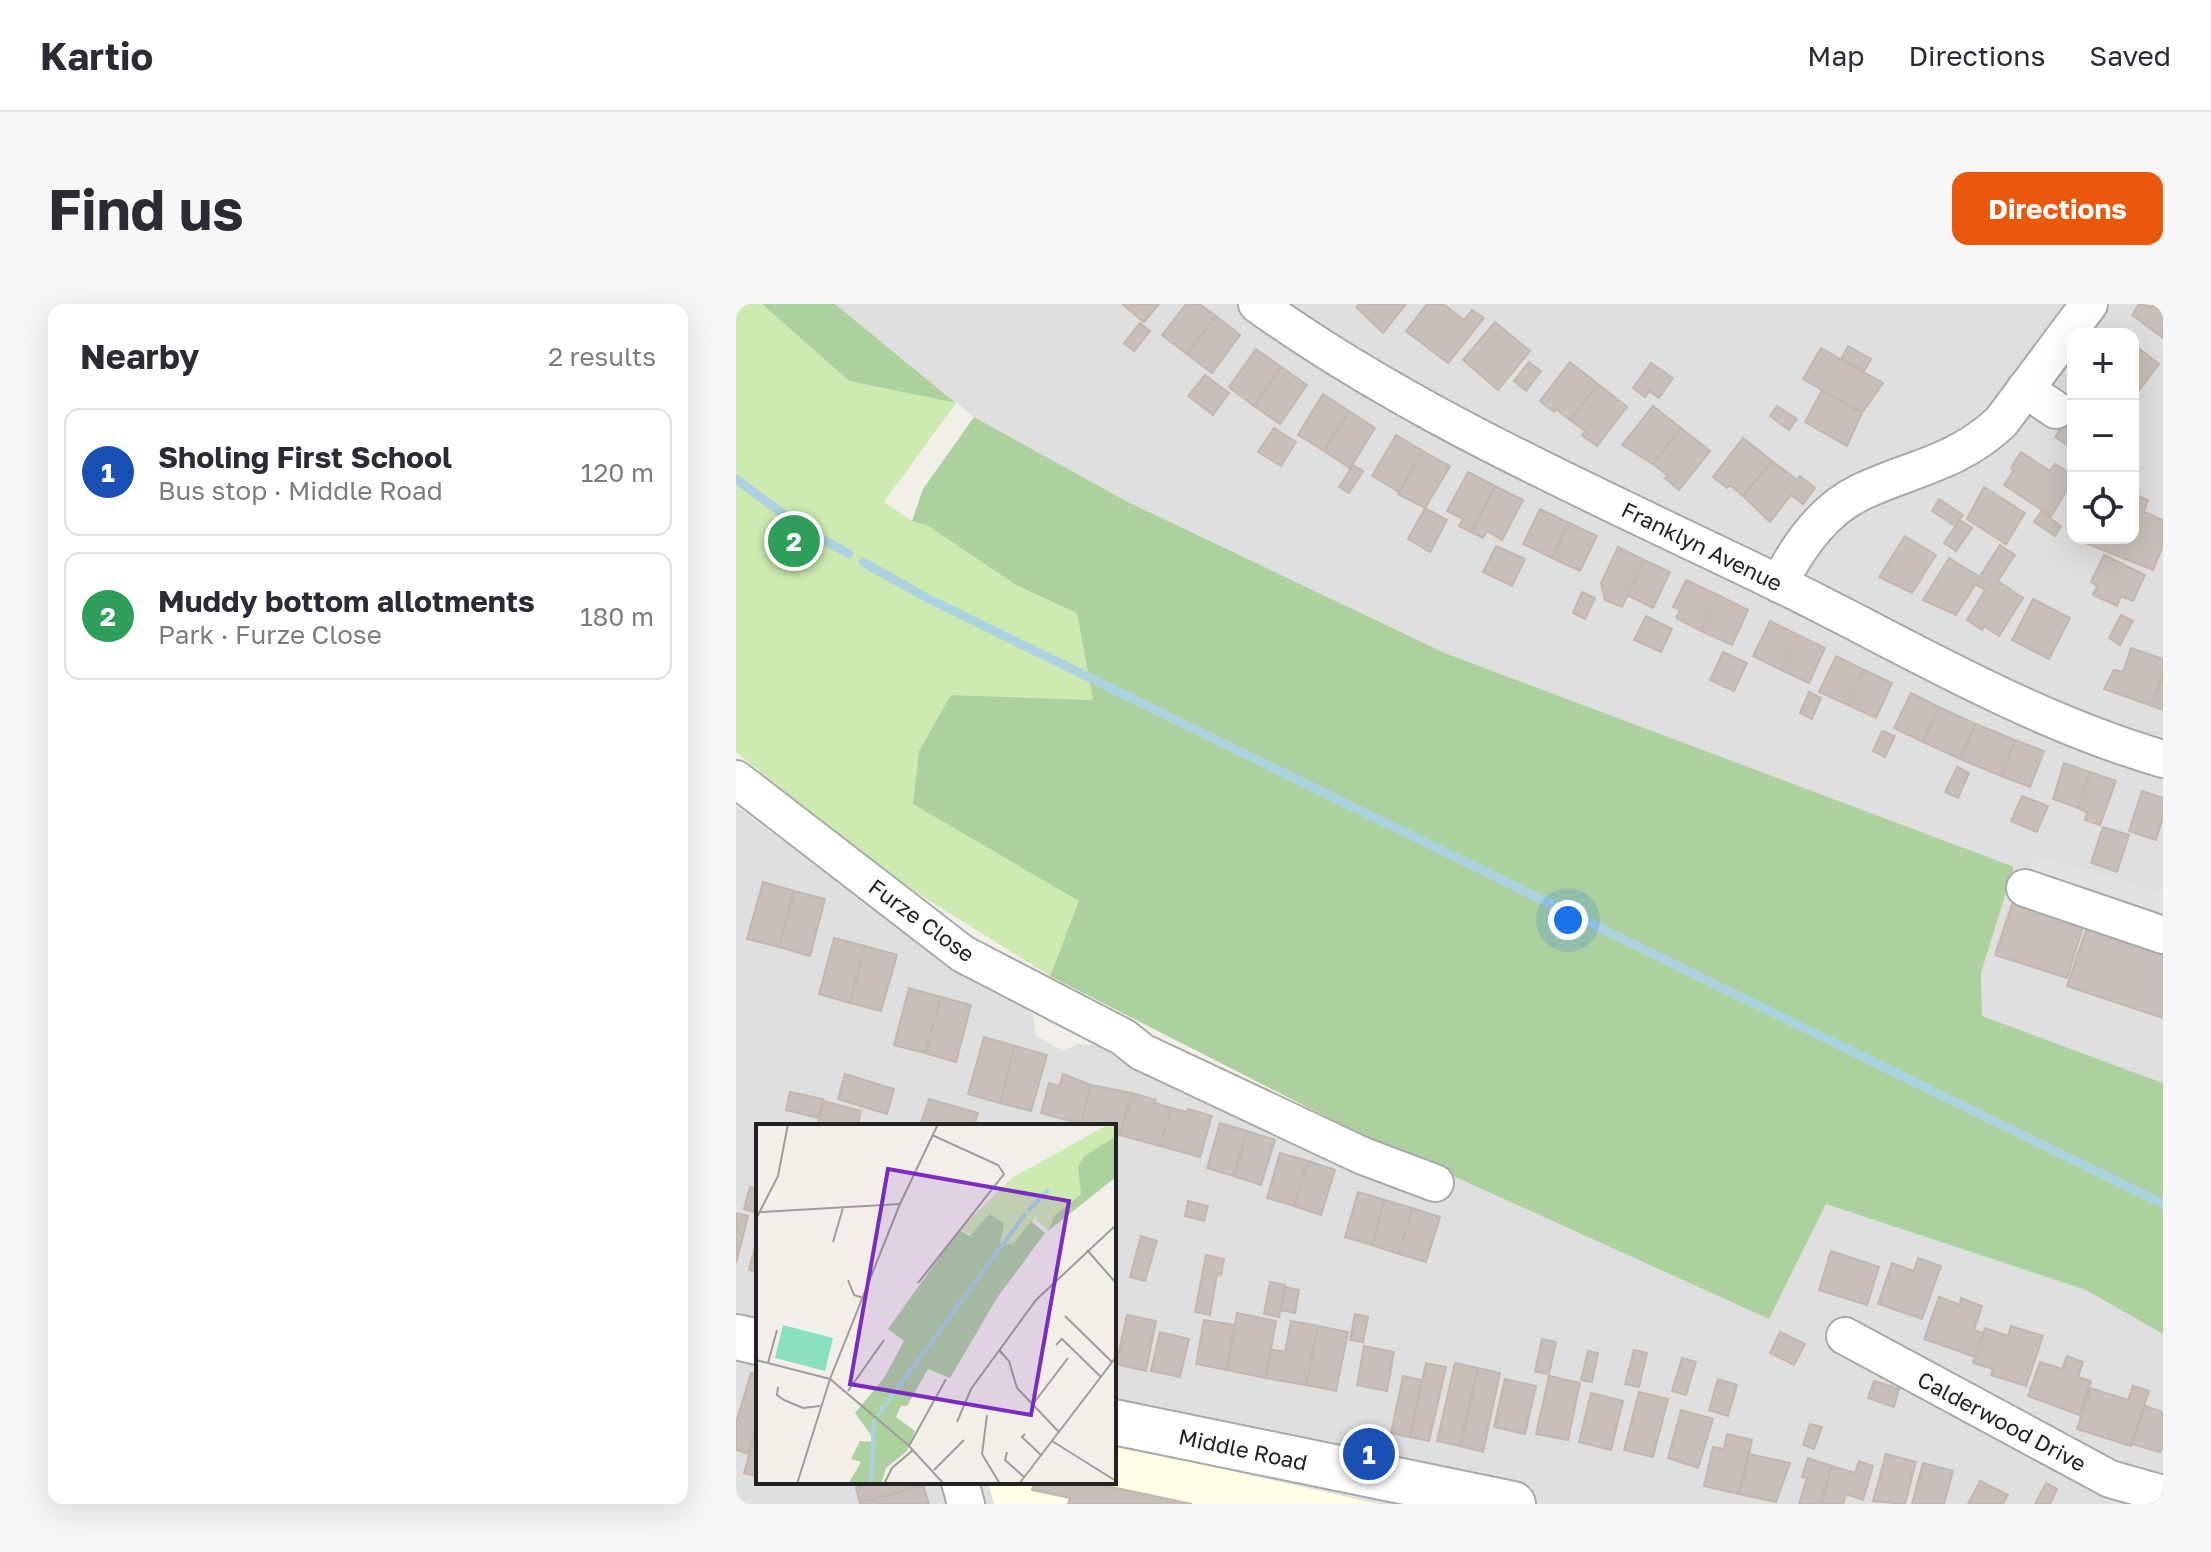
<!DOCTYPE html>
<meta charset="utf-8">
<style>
:root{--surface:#fff;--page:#f7f7f7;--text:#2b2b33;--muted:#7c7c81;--line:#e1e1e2;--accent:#ea580c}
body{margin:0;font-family:"Golos Text",sans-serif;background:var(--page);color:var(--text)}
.controls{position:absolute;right:24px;top:24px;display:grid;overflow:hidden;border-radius:16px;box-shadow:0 8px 32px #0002}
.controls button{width:72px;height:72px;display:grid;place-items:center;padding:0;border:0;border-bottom:2px solid var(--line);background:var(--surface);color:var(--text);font:40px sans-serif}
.you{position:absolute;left:832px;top:616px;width:28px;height:28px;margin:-20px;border:6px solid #fff;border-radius:50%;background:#1a73e8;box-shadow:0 0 0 12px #1a73e833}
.badge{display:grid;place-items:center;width:52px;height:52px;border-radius:50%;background:var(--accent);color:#fff;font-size:26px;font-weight:700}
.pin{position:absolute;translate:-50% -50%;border:4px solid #fff;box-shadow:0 2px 8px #0006}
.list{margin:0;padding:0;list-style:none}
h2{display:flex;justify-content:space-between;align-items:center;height:104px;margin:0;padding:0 32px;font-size:34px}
h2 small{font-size:26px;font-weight:400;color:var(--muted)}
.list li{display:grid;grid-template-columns:52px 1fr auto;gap:24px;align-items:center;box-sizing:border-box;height:128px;margin:0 16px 16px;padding:0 16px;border:2px solid var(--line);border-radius:16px}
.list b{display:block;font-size:30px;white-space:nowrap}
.list p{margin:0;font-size:26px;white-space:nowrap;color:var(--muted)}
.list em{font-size:26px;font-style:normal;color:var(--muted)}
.icon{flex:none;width:44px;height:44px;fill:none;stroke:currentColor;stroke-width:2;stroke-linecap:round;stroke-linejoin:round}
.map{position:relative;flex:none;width:1427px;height:1200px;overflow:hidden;border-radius:16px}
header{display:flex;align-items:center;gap:48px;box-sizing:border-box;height:112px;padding:0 40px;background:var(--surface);border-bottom:2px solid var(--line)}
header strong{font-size:38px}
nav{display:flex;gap:44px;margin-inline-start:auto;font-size:28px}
.intro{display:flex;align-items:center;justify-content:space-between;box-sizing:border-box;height:192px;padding:0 48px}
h1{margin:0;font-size:56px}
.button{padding:20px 36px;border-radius:16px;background:var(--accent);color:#fff;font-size:28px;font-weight:700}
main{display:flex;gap:48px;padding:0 48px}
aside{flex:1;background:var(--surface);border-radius:16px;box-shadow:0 8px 32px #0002}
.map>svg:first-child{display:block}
.residential{fill:#e0dfdf;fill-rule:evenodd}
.education{fill:#ffffe5}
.grass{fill:#cdebb0}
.forest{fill:#add19e}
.parking{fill:#e2e2e2}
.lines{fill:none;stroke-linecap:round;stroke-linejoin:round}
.stream{stroke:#aad3df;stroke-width:9}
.building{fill:#c7bfb8;stroke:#c4b6ab;stroke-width:2}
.minor-casing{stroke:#a9a9a9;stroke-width:40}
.tertiary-casing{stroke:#a9a9a9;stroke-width:48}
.minor{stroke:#fff;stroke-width:36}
.tertiary{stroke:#fff;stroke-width:44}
.labels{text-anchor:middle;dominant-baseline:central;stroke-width:7;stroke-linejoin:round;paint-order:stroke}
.street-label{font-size:22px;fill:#222;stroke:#fff}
.inset-river{fill:none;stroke:#aad3df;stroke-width:4}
.inset-road{fill:none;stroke:#9f9d99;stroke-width:2}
.view{fill:#7b2cbf;fill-opacity:0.15;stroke:#7b2cbf;stroke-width:4}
.inset-edge{fill:none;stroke:#222;stroke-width:4}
</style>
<header>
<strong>Kartio</strong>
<nav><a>Map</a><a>Directions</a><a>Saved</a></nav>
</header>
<div class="intro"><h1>Find us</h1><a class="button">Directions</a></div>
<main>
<aside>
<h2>Nearby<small>2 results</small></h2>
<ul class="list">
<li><span class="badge" style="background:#1a4fb4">1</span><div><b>Sholing First School</b><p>Bus stop · Middle Road</p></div><em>120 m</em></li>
<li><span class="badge" style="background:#2e9e5b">2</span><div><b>Muddy bottom allotments</b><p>Park · Furze Close</p></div><em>180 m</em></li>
</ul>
</aside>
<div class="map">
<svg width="1427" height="1200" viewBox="0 0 1427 1200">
<rect width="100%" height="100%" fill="#f2efe9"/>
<path class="residential" d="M99,0h1328v779l-181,-67 -1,-43 33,-105 -569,-215 -317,-151 -154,-85zM1337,30h60v204h-60z
M0,502l153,114 144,94 3,22 27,15 15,-7 22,1 274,129 7,-31 388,176 57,-115 260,86 77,44v170h-1427zM22,822h356v356h-356z"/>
<path class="education" d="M378,1143l87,17 178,40h-385l-6,-22h126z"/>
<path class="grass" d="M0,0h26l87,77 107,22 -72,99 28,19 16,5 88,59 61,27 16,88 -142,-5 129,206 -30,75 -160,-100 -154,-124z"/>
<path class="forest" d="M26,0h73l121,99 -107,-22z
M238,113l154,85 317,151 569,214 -33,106 1,43 181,67v251l-77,-44 -260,-86 -57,115 -413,-187 -306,-156 29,-75 -166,-97 6,-53 32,-56 142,5 -16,-87 -61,-28 -88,-59 -16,-5 11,-32z"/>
<path class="parking" d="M1297,551l130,38v29l-137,-45z"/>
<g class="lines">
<path class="stream" d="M0,175l66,49 47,26
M127,258l64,36 1236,606"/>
</g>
<path class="building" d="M386,0h37l-15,18z
M450,0h13l17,12 -29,38 -25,-19z
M623,0h47l-23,29 -27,-26z
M691,0h16l21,16 8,-10 12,8 -36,45 -42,-32z
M1403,0l13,3 2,-3h9v34l-31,-23z
M480,12l24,19 -28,38 -25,-19z
M759,18l35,29 -32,39 -35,-30z
M404,19l10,8 -16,20 -10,-8z
M1397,40l26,20 -24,32 -2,-1z
M1112,42l23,13 -7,12 -23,-12z
M1085,44l62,35 -21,30 -59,-34z
M520,45l25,18 -27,39 -25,-19z
M793,58l12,9 -15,20 -12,-10z
M834,58l28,22 -28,36 -14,-11 -2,3 -14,-11z
M915,59l22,15 -14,20 -10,-7 -4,6 -12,-9z
M545,63l26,18 -27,39 -26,-18z
M469,71l24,18 -16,22 -25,-19z
M862,80l29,23 -30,39 -15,-11 3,-4 -15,-11z
M1086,86l40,23 -15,33 -42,-24z
M587,90l26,17 -25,40 -26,-16z
M917,102l28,22 -28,36 -31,-19z
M1041,102l20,13 -8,11 -19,-14z
M613,107l26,17 -25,40 -26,-17z
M1330,117l7,5v23l-18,-12z
M538,124l22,14 -15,24 -23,-14z
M945,124l29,23 -31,39 -14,-12 3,-2 -15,-12z
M660,131l27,16 -24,41 -27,-16z
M1007,134l29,23 -29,35 -13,-11 -3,3 -14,-11z
M687,147l27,15 -25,42 -27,-14z
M1285,148l29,19 5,-7 18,11v6l-22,35 -47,-31 10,-15 -3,-2z
M1036,157l25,19 3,-4 15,12 -12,16 -12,-9 -21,27 -27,-26z
M617,161l10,6 -14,22 -10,-6z
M732,168l27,14 -24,46 -12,-6 4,-7 -16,-8z
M759,182l28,14 -21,40 -15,-9 -4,7 -12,-6z
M1248,183l41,26 -19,31 -39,-25z
M1397,190l15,6 -4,12 19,8v26l-10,24 -78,-31 58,-1z
M1203,195l24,16 -8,11 -23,-15z
M689,204l22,12 -17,32 -22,-13z
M804,205l29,14 -17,35 -29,-14z
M1305,208l20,14 -6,10 -21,-14z
M1224,216l12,8 -16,23 -12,-8z
M833,219l28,13 -17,35 -28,-13z
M1169,232l31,19 -24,38 -33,-16z
M1264,241l15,10 -17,26 25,17 -24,38 -15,-10 -2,4 -15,-10 18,-30 -10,-6z
M760,242l29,13 -13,27 -29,-14z
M882,243l26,13 -22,47 -17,-7 -4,-17z
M1368,251l41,20 -12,26 -12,-5 -4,10 -24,-11 4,-9 -6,-4z
M1213,254l31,19 -24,38 -33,-15z
M908,256l26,12 -17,36 -26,-13z
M950,276l32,15 -17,36 -25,-13 4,-8 -7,-3z
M846,288l13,6 -10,21 -12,-6z
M982,291l30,15 -16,35 -31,-14z
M1297,295l37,19 -21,41 -37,-19z
M1385,311l12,6 -13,24 -11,-7z
M910,312l26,13 -11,23 -27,-12z
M1034,317l28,14 -17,35 -28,-14z
M1062,331l27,13 -16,35 -28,-13z
M1395,344l32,11v16l-11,31 -48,-17 10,-19 9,2z
M987,348l24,11 -13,28 -24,-11z
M1100,352l28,14 -16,35 -29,-13z
M1128,366l28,13 -16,35 -28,-13z
M1427,371v35l-11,-4z
M1073,388l12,6 -9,21 -12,-6z
M1175,389l28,14 -16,35 -29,-14z
M1203,403l37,17 -16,35 -37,-17z
M1240,420l39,16 -14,36 -41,-17z
M1146,427l13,5 -10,21 -12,-6z
M1279,436l29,11 -14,36 -29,-11z
M1328,459l26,9 -12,36 -25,-9z
M1221,463l12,6 -11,25 -13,-6z
M1354,468l26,9 -16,44 -15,-5 2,-8 -9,-4z
M1406,487l21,7v19l-7,23 -27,-9z
M1286,492l26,10 -11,26 -26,-11z
M1367,523l26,8 -12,37 -26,-9z
M27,578l31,9 -15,56 -32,-8z
M58,587l31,8 -15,57 -31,-9z
M1277,597l71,23 -17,54 -72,-23z
M1351,623l76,25v66l-96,-32z
M98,634l31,8 -15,57 -31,-9z
M129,642l32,9 -16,56 -31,-8z
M173,684l32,9 -16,56 -31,-8z
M205,693l30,8 -15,57 -31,-9z
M248,733l31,9 -15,57 -32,-9z
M279,742l32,9 -16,56 -31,-8z
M109,770l49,15 -7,25 -49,-15z
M327,770l28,11 -10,39 -40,-11 8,-30 10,3z
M355,781l41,8 -12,42 -6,-2v-7l-33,-2z
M54,788l33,7 -5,19 -32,-8z
M396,789l24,7 -1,3 16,5 -11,38 -40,-11z
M193,795l49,14 -4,13h-44l-9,-3z
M88,797l37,10 -4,15 -39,-1z
M435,804l16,4 1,-3 24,7 -12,41 -40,-11z
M484,819l27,8 -13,45 -27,-8z
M511,827l28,9 -14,45 -27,-9z
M544,849l28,8 -14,45 -27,-8z
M572,857l27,9 -14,45 -27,-9z
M14,883l8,2 -3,23 -11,-3z
M622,888l27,8 -13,45 -27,-8z
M649,896l27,8 -13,46 -27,-9z
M452,897l20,5 -4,15 -19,-5z
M676,904l28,9 -14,45 -27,-8z
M0,909l12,3 -12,47z
M22,931v37l-9,-2z
M405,932l16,5 -12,40 -15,-4z
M1095,947l48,16 -12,38 -48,-15z
M470,951l18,4 -3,16 -4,-1 -7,41 -15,-3z
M1182,954l23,8 -19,53 -44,-15 14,-41 22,8z
M534,978l15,3 -6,32 -15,-3z
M549,983l14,3 -4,23 -14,-3z
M1203,993l21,8 1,-7 21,8 -8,24 9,3 -8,24 -51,-18z
M501,1009l39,8 -10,57 -39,-8z
M619,1010l13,3 -5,25 -13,-2z
M391,1011l29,6 -10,50 -30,-7z
M468,1016l31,5 -8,45 -31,-6z
M555,1017l27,5 -12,59 -40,-7 5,-29 14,3z
M582,1022l30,6 -12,59 -30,-6z
M1275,1022l32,10 -17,50 -35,-11 2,-6 -20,-6 12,-35 23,8z
M424,1028l29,7 -9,38 -29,-6z
M1044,1028l25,12 -11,21 -24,-12z
M806,1035l14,3 -7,32 -14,-2z
M628,1042l30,6 -7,39 -30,-6z
M898,1046l13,3 -8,34 -14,-3z
M852,1047l10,2 -6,29 -11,-2z
M1331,1052l16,6 -5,15 13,4 -12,34 -51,-19 12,-34 22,7z
M946,1054l14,4 -10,33 -14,-4z
M690,1059l20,4 -17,74 -19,-4z
M719,1059l23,5 -18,78 -23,-5z
M742,1064l22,5 -17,79 -23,-6z
M15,1069l7,2v49l-9,30 -13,-4v-27z
M667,1072l19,4 -12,57 -19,-4z
M813,1072l31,7 -12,57 -32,-6z
M769,1075l31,7 -11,48 -31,-7z
M982,1075l19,6 -9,31 -19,-6z
M1138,1077l25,8 -5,18 -26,-9z
M1397,1082l16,5 -18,55 -54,-17 13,-41 38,12z
M903,1088l29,7 -15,58 -29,-7z
M855,1089l32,8 -12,49 -32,-8z
M1409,1102l18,6v35l-3,5 -28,-8z
M945,1106l32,9 -15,49 -30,-10z
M22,1120v53l-14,-4z
M1074,1120l12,3 -8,22 -11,-4z
M991,1130l25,6 -13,54 -35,-8 9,-39 11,2z
M1013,1150l41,9 -14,39 -37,-8z
M1150,1150l30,8 -11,42 -32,-3z
M1072,1154l24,8 -11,38h-22l8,-26 -5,-1z
M1123,1157l14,5 -10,34 -17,-6 -3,10h-22l11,-38 23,7z
M1187,1159l30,8 -9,33h-32z
M1244,1177l28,14 -5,9h-35z
M137,1178h50v3l-63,18 -4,-15z
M298,1178h54l104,22h-124l2,-6 -38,-8z
M1310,1179l11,6 -7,15h-15z
M187,1181l6,19h-69v-1z"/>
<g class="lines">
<g class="minor-casing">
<path id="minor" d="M521,0c162,116 349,195 527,282 124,61 245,134 379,173
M1289,85l31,21
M1043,280c18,-36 43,-73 80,-91 52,-25 97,-29 142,-71l88,-118
M0,475l227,175 160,83 19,15 221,104 72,27
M1289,584l138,47
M1109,1032l265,143 53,15
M224,1178l6,22"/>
</g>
<g class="tertiary-casing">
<path id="tertiary" d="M0,1033l22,5
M378,1118l399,82"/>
</g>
<use href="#minor" class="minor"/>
<use href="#tertiary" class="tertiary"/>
</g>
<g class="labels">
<g class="street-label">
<text transform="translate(966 242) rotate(26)">Franklyn Avenue</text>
<text transform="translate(186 616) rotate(36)">Furze Close</text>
<text transform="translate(1266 1117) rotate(28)">Calderwood Drive</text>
<text transform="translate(507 1145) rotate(12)">Middle Road</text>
</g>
</g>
<g transform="translate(20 820)">
<rect width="360" height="360" fill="#f2efe9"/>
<path d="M353,0h7v12l-32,20 -3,38 -27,22 -6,15 -13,-13 -22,26h-14l-40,-14 53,-52z" fill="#cdebb0"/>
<path d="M360,12v41l-68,54 6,-15 27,-22 -3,-27 6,-11zM233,90l15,9 -4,21h13l18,-23 14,12 -48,65 -47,80 -22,-9 -21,37h-6l-5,11 19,14 -8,20 -21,17 -5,16h-33l13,-22 -10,-3 9,-18 16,1 -21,-29 29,-35 20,-37 -16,-12 71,-99 11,6z" fill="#add19e"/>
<path d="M27,201l50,13 -8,33 -50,-13z" fill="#88e0be"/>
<path class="inset-river" d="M272,87l21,-22M122,291l148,-202M115,360l3,-64"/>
<path class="inset-road" d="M4,88l140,-8M0,95l22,-43 10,-52M77,118l10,-34M331,126l29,33M92,156l6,15 9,3M162,159l86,-109 -6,-9 -66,-30M309,192l47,46M300,221l6,-6 39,38M243,226l10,11 8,27 42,44M0,236l74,19 78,66 36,39M12,239l9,-33M22,263l-1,8 7,5 19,8 17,-2M92,267l36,-51M277,280l35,-46M231,291l-5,39 18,30M201,298l14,-33 65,-89 80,-75M269,310l-3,3 20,19M296,317l64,40M153,322l37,-67M251,328l-2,8 19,17M178,346l30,-30M41,360l33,-105 70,-175 38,-80M128,360l8,-16 21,-18M263,360l97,-127"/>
<path class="view" d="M132,45l181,32 -38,214 -181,-31z"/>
<rect width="360" height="360" class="inset-edge"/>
</g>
</svg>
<div class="controls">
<button>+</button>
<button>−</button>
<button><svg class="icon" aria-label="locate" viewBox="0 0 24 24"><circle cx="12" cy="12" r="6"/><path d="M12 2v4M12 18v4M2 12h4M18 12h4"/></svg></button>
</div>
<div class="you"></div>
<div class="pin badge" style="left:633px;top:1150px;background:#1a4fb4">1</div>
<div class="pin badge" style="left:58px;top:237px;background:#2e9e5b">2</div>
</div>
</main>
